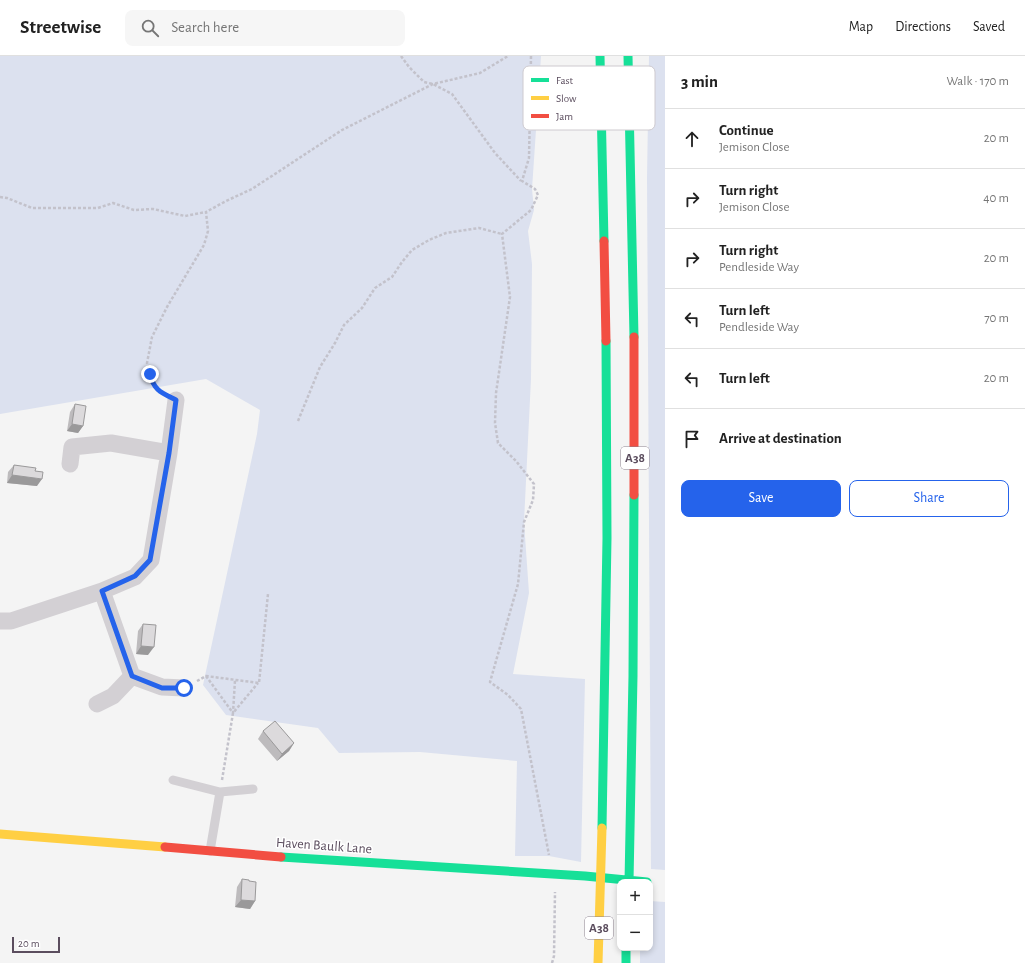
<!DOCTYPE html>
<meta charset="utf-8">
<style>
:root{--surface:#fff;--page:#f6f6f6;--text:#222;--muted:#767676;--line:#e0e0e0;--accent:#2563eb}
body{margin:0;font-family:"Alegreya Sans",sans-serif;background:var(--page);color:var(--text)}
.controls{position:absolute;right:12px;bottom:12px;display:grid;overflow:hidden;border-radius:8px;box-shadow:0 2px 6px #0003}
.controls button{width:36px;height:36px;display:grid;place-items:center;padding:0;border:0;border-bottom:1px solid var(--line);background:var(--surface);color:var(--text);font:20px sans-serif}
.scale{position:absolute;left:12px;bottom:10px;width:48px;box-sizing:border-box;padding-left:4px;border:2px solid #5b4d5e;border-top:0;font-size:11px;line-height:14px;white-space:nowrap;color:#5b4d5e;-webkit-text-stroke:3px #fff;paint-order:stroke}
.stop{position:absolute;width:12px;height:12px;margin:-9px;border:3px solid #2563eb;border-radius:50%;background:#fff}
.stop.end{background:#2563eb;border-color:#fff;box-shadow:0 1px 4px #0008}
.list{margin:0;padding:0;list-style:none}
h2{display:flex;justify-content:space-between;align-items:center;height:52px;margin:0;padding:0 16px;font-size:17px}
h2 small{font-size:13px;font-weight:400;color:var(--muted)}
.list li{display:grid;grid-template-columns:26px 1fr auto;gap:12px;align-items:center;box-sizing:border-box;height:60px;padding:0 16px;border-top:1px solid var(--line)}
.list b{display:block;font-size:15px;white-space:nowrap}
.list p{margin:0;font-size:13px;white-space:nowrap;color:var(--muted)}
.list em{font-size:13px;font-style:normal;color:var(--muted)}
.actions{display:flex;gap:8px;padding:12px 16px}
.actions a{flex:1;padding:9px 0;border:1px solid var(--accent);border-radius:8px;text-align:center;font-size:14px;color:var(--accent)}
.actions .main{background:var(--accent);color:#fff}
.icon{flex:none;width:22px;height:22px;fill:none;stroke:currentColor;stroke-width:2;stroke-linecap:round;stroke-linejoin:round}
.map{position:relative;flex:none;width:665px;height:907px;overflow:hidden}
header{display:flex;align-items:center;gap:24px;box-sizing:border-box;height:56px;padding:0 20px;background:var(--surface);border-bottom:1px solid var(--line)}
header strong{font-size:19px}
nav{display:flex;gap:22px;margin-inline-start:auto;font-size:14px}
.search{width:280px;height:36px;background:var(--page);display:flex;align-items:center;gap:10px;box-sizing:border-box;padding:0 14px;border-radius:8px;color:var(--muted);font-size:15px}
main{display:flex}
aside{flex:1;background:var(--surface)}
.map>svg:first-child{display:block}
.green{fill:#dce1ef}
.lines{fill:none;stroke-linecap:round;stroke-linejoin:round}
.path{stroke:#c3c2cb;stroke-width:2.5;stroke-dasharray:3 2;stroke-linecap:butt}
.lane{stroke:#d3d0d4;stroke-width:9}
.street{stroke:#d3d0d4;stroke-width:17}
.fast{stroke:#16e098;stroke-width:9}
.slow{stroke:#ffcf43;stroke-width:9}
.jam{stroke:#f24e42;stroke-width:9}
.wall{fill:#bdbbbd}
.shaded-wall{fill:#9a999a}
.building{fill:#dcdadc;stroke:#9a999a}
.route{stroke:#2563eb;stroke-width:5}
.labels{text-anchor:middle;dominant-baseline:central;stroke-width:3;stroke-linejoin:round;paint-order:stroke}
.shield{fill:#fff;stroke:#8c828e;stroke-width:1}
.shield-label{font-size:13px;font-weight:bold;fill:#5b4d5e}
.street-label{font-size:14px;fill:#5b4d5e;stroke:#fff}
.key{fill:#fff;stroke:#cecacf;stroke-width:1}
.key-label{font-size:11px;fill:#5b4d5e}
</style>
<header>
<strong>Streetwise</strong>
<div class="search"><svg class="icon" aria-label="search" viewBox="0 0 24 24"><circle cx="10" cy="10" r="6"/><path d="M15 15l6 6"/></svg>Search here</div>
<nav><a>Map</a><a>Directions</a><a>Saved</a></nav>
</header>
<main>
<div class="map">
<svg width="665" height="907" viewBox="0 0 665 907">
<rect width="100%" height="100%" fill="#f4f4f4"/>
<path class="green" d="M0,0h541l-9,133 2,21 -6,21 4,33 -1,115 -7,143 5,71 -16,81 72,5 -4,183 -32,-6h-34l2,-95 -97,-9 -81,1 -21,-25 -92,-13 -23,-30 54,-251 3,-24 -54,-31 -206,35z
M649,0h16v814l-14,-1 -4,-691z
M650,845l15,1v61h-25v-15h10z"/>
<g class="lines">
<path class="path" d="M401,0l8,11 15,15 9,2 19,10 43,59 26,28
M531,0l-2,102 -7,23 13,8 3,6 -7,15 -29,24 8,63 -14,96 -1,30 3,20 18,18 18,23 -1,16 -9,22 -6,62 -28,98 18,13 13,14 28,146
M0,141l7,1 25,10h66l15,-5 21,7 19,-1 32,7 21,-4
M163,337l-6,-3 -5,-7 -5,-20 5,-26 15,-30 37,-62 4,-14 -2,-19 20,-11 26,-12 90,-59 91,-46 47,-11 28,-17
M298,365l22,-54 15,-24 9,-18 18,-17 13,-20 17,-11 10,-15 10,-12 17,-10 17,-7 33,-5 23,6
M206,620l27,37 2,-33
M197,625l9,-5 53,7 9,-89
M222,724l11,-67 25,-30
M552,907l2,-7 1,-64"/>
<path class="lane" d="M173,724l47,12 33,-3
M210,795l10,-59"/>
<path class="street" d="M70,408l2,-17 39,-4 58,10
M102,535l30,85 30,11 22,1
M0,565h11l91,-30 33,-14 16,-17 18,-107 7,-53
M97,648l16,-8 19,-20"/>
<path class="fast" d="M600,0l4,185
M628,0l6,281
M602,772l5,-290 -1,-197
M281,801l304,19 62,6
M629,826l4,-206 1,-181
M626,892v15"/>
<path class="slow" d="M0,778l165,13
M598,907l4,-135"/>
<path class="jam" d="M604,185l2,100
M634,281v158
M165,791l116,10"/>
</g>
<path class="wall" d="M75,348l8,22 -5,7 -11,-2 3,-19z
M14,409l21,6 2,15 -30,-3 1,-11z
M143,568l5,31 -12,-1 2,-23z
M263,675l31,12 -5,8 -12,10 -19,-22z
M242,823l13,22 -5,8 -15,-2 2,-20z"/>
<path class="shaded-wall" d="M72,368l11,2 -5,7 -11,-2z
M12,419l30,4 -5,7 -30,-3z
M141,590l13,1 -6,8 -12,-1z
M294,687l-5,8 -12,10 5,-7z
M241,844l14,1 -5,8 -15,-2z"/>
<path class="building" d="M75,348l11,2 -3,20 -11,-2z
M14,409l22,3 -1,3 8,1 -1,7 -30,-4z
M143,568l13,1 -2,22 -13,-1z
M275,665l19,22 -12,11 -19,-23z
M242,823l7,1v1l7,1 -1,19 -14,-1z"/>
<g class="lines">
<path class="route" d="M150,318c4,17 12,19 26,26l-7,53 -19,107 -15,16 -33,15 30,85 30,12h22"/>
</g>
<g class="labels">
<g class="shield">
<rect x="621" y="391" width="28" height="22" rx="3"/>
<rect x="585" y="861" width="28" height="22" rx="3"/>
</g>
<g class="shield-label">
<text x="635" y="402">A38</text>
<text x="599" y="872">A38</text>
</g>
<g class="street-label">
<text transform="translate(324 790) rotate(4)">Haven Baulk Lane</text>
</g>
</g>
<rect x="523" y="10" width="132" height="64" rx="6" class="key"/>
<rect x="531" y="22" width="18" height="4" fill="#16e098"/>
<rect x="531" y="40" width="18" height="4" fill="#ffcf43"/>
<rect x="531" y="58" width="18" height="4" fill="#f24e42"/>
<g class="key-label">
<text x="556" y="28">Fast</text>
<text x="556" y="46">Slow</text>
<text x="556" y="64">Jam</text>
</g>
</svg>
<div class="controls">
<button>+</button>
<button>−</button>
</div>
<div class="scale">20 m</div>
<div class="stop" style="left:184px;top:632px"></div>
<div class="stop end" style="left:150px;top:318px"></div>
</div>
<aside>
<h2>3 min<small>Walk · 170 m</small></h2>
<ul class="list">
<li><svg class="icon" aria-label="ahead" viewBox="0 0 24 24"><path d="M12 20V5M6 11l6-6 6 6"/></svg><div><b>Continue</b><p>Jemison Close</p></div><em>20 m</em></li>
<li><svg class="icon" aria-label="right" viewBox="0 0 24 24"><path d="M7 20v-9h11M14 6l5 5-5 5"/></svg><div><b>Turn right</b><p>Jemison Close</p></div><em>40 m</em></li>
<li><svg class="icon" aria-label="right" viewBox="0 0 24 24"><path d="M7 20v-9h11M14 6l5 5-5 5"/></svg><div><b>Turn right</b><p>Pendleside Way</p></div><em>20 m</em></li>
<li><svg class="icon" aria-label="left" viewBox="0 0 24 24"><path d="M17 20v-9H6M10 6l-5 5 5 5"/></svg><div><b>Turn left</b><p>Pendleside Way</p></div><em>70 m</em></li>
<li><svg class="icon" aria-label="left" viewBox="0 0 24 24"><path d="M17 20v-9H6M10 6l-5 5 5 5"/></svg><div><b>Turn left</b></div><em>20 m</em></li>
<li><svg class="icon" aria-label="arrive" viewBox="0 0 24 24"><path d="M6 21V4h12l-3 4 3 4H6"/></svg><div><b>Arrive at destination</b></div></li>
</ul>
<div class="actions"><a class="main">Save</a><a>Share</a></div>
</aside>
</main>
